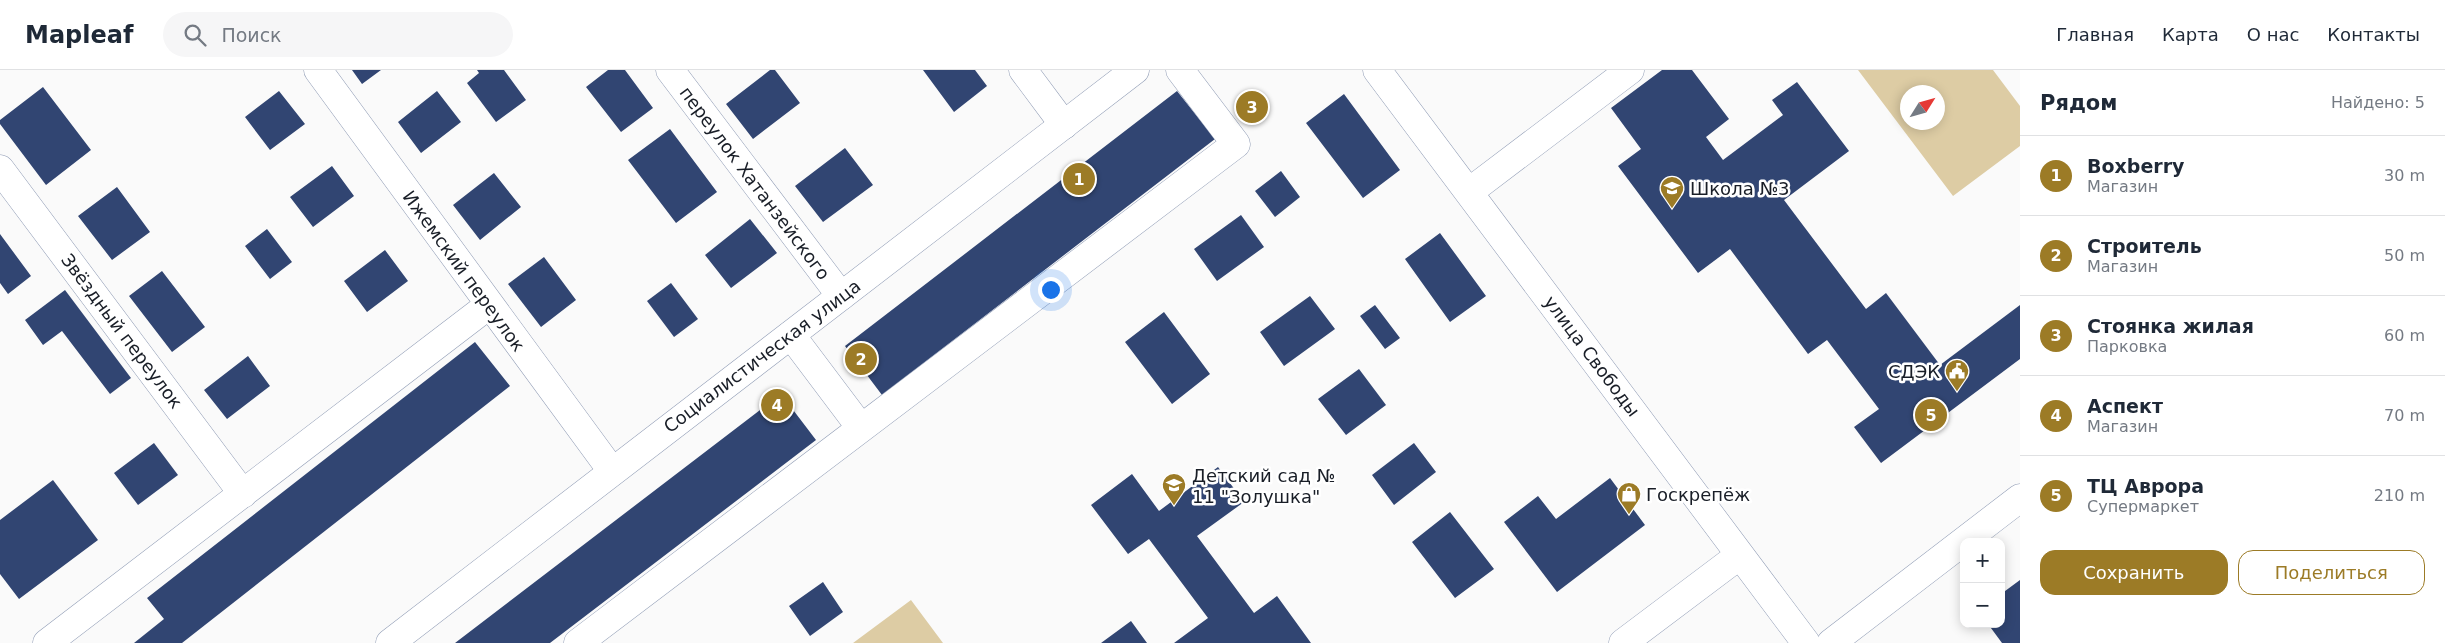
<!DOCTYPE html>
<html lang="ru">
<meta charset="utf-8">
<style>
:root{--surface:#fff;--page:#f6f6f7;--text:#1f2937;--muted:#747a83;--line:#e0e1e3;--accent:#9c7b26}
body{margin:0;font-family:"DejaVu Sans",sans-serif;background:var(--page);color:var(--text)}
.controls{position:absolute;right:15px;bottom:15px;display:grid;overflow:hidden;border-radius:10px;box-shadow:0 2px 12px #0003}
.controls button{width:45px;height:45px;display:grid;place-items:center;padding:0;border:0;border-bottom:1px solid var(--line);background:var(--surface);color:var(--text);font:25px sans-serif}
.compass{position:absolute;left:1900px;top:15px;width:45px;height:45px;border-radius:50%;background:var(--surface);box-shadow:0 2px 12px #0003;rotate:53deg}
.you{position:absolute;left:1050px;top:219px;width:18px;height:18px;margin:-12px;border:4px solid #fff;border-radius:50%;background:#1a73e8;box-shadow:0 0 0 8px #1a73e833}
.badge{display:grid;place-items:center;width:32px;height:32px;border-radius:50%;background:var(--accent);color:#fff;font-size:16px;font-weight:700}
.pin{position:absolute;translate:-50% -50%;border:2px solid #fff;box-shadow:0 1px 5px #0006}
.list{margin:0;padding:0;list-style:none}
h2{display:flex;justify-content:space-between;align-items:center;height:65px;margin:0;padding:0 20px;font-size:21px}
h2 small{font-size:16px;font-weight:400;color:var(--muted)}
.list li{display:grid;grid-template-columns:32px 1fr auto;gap:15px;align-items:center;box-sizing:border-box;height:80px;padding:0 20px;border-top:1px solid var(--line)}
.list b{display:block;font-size:19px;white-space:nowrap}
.list p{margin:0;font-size:16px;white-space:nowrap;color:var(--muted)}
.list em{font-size:16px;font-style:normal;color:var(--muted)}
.actions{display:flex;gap:10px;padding:15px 20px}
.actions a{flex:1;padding:11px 0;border:1px solid var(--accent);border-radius:15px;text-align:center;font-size:18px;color:var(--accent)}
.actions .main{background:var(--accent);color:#fff}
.icon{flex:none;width:28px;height:28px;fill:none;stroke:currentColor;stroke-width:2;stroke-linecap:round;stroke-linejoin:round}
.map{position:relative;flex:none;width:2020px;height:573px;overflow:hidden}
header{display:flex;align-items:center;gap:30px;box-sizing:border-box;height:70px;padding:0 25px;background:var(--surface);border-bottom:1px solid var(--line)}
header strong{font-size:24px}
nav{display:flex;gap:28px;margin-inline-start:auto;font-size:18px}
.search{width:350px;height:45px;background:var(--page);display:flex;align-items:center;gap:12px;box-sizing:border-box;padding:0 18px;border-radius:28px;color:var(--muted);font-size:19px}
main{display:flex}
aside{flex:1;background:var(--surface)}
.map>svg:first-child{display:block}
.green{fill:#ddcca4;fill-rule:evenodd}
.building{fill:#314572}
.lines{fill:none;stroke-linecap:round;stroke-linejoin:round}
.minor-casing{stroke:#909cb5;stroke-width:29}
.major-casing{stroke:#909cb5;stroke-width:29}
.minor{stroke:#fff;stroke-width:28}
.major{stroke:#fff;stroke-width:28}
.labels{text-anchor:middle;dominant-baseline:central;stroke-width:5;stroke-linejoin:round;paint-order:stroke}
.street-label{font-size:18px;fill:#191e27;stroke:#fff}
.poi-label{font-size:18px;fill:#191e27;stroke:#fff;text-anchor:start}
</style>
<header>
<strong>Mapleaf</strong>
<div class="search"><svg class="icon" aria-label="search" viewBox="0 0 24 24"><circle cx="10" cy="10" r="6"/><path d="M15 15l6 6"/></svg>Поиск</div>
<nav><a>Главная</a><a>Карта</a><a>О нас</a><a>Контакты</a></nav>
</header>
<main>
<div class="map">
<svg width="2020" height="573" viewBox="0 0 2020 573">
<rect width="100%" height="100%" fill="#fafafa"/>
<path class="green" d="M1858,0h135l27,36v40l-67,50zM1908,22h30v30h-30z
M911,530l32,43h-90z"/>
<path class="building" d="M352,0h29l-19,14z
M477,0h27l22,30 -30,22 -29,-39 12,-10z
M608,0h17l28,38 -32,24 -35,-45z
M770,0h5l25,33 -47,36 -27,-35z
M923,0h52l12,16 -33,26z
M1662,0h30l37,49 -23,18 17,23 60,-45 -11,-15 25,-18 52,69 -65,49 82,109 20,-16 54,72 80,-60v54l-139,104 -27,-36 25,-18 -52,-69 -19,14 -78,-105 -32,24 -80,-107 23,-17 -30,-41z
M43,17l48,63 -45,35 -46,-61v-4z
M279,21l26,33 -35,26 -25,-33z
M437,21l24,31 -40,31 -23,-31z
M1177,21l38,48 -333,256 -37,-49z
M1344,24l56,76 -37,28 -57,-75z
M670,59l47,63 -41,31 -48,-63z
M845,78l28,37 -50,37 -28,-36z
M332,96l22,30 -41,31 -23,-30z
M1281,101l19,26 -25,20 -20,-26z
M494,103l27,34 -41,33 -27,-35z
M117,117l33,45 -38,28 -34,-44z
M1241,145l23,32 -47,34 -23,-32z
M750,149l27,34 -46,35 -26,-33z
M267,159l25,33 -22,17 -25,-33z
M1440,163l46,63 -36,26 -45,-63z
M0,164l31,42 -23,18 -8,-11z
M385,180l23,31 -41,31 -23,-31z
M544,187l32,43 -35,27 -33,-43z
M162,201l43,56 -33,25 -43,-56z
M671,213l27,36 -24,18 -27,-36z
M65,220l66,88 -21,16 -48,-63 -19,14 -18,-25z
M1310,226l25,33 -51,37 -24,-34z
M1375,235l25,33 -15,11 -25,-33z
M1164,242l46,62 -38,30 -47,-62z
M475,272l35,44 -328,257h-48l30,-24 -17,-21z
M248,286l22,30 -43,33 -23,-29z
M1359,299l27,36 -40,30 -28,-36z
M781,324l35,46 -266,203h-95z
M154,373l24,32 -40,30 -24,-32z
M1414,373l22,29 -42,33 -22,-30z
M1218,397l26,35 -47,34 57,77 23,-17 34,47h-137l34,-25 -59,-79 -21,15 -37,-49 41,-31 27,37z
M1610,408l35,47 -88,67 -53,-70 34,-26 18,23z
M53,410l45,60 -79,59 -19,-25v-54z
M1450,442l44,57 -39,29 -43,-56z
M2020,510v63h-18l-14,-19h13v-30z
M823,512l20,30 -33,24 -21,-30z
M1131,551l16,22h-46z"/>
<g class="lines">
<g class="minor-casing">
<path id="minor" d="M318,0l294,401
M670,0l171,226
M1023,0l41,55
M1377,0l429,573
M0,99l243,325
M1469,122l161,-122
M791,265l70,93
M47,573l442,-338
M578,573l658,-499 -56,-74
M1623,573l117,-88"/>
</g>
<g class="major-casing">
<path id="major" d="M390,573l745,-573
M1831,573l189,-145"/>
</g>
<use href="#minor" class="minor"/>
<use href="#major" class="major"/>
</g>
<defs>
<g id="school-pin" transform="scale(1.25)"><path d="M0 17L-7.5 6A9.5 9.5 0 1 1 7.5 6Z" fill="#9c7b26" stroke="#fff"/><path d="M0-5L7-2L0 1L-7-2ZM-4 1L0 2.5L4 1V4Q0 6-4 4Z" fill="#fff"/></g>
<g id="civic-pin" transform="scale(1.25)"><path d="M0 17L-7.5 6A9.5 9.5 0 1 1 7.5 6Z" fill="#9c7b26" stroke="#fff"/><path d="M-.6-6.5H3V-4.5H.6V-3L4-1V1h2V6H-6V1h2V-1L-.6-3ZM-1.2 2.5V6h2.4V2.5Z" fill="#fff"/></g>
<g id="shop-pin" transform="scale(1.25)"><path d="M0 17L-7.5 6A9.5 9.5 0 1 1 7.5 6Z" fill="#9c7b26" stroke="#fff"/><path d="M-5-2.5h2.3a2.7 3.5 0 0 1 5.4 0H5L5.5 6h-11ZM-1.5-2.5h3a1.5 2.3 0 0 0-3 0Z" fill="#fff"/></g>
</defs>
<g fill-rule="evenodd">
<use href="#school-pin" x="1672" y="118"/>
<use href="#civic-pin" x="1957" y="301"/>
<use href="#school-pin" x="1174" y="415"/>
<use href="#shop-pin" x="1629" y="424"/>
</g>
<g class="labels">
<g class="street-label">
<text transform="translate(755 113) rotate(53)">переулок Хатанзейского</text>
<text transform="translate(464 201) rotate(54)">Ижемский переулок</text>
<text transform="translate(122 261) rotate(53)">Звёздный переулок</text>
<text transform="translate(762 286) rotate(-37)">Социалистическая улица</text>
<text transform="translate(1592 286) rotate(53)">улица Свободы</text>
</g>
<g class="poi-label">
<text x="1690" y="118">Школа №3</text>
<text x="1940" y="301" text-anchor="end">СДЭК</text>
<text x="1192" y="405">Детский сад №<tspan x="1192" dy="21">11 "Золушка"</tspan></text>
<text x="1646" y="424">Госкрепёж</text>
</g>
</g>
</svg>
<div class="controls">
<button>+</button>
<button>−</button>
</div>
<svg class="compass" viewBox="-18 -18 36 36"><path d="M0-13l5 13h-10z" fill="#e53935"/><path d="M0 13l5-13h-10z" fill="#747a83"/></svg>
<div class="you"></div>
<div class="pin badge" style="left:1079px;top:109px">1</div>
<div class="pin badge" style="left:861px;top:289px">2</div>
<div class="pin badge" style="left:1252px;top:37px">3</div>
<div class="pin badge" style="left:777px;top:335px">4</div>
<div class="pin badge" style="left:1931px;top:345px">5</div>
</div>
<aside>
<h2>Рядом<small>Найдено: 5</small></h2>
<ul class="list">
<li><span class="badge">1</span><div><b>Boxberry</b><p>Магазин</p></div><em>30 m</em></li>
<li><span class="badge">2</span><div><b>Строитель</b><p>Магазин</p></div><em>50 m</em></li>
<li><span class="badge">3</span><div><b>Стоянка жилая</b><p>Парковка</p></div><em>60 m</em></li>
<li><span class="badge">4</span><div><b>Аспект</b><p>Магазин</p></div><em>70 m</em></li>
<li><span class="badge">5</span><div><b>ТЦ Аврора</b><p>Супермаркет</p></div><em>210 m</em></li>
</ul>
<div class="actions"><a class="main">Сохранить</a><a>Поделиться</a></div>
</aside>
</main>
